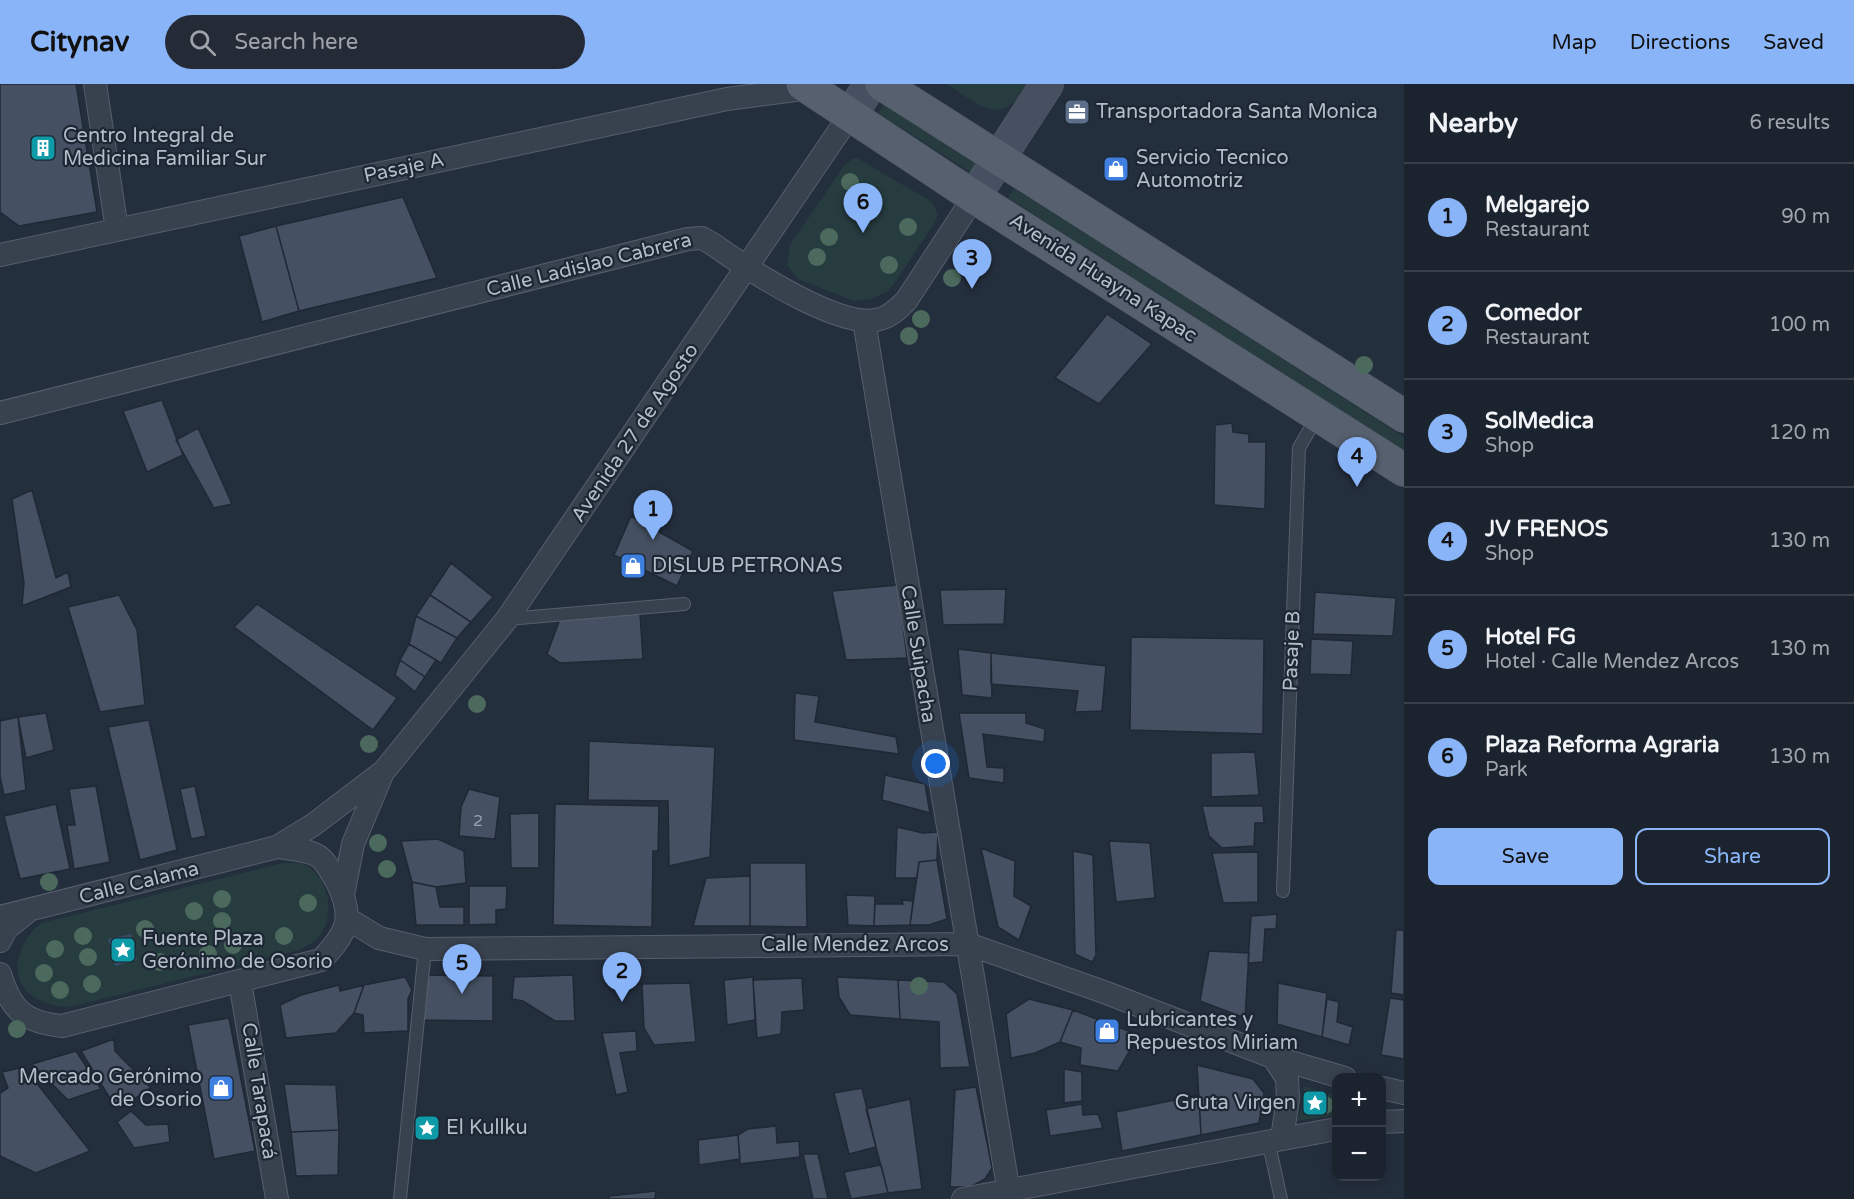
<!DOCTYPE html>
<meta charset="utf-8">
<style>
:root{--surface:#1b232e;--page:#242b36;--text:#f1f3f6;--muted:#a0a4aa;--line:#39404a;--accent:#8ab4f8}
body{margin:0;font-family:"Varela Round",sans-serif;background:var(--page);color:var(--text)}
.controls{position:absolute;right:18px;bottom:18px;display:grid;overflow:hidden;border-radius:12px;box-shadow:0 3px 15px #0003}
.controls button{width:54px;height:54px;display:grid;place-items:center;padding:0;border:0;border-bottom:2px solid var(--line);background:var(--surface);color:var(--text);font:30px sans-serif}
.you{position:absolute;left:936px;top:680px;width:21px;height:21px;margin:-15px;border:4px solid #fff;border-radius:50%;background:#1a73e8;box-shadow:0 0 0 9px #1a73e833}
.badge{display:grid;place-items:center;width:39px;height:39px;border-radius:50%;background:var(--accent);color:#111;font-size:20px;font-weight:700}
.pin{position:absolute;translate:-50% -50px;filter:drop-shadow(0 2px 3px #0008)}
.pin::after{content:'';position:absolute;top:32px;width:21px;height:18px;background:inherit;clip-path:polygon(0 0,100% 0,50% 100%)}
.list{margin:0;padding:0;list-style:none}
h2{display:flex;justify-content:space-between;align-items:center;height:78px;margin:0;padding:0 24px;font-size:26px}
h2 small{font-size:20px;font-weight:400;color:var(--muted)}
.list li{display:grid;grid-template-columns:39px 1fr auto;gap:18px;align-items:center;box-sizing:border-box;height:108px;padding:0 24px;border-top:2px solid var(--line)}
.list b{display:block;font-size:22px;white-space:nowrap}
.list p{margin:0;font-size:20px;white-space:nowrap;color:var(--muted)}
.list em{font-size:20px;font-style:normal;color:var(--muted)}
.actions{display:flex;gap:12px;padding:18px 24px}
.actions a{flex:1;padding:14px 0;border:2px solid var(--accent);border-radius:12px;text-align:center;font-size:21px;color:var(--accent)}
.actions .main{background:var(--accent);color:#111}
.icon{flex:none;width:33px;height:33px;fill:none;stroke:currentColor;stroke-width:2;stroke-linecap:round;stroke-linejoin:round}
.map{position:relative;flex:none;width:1404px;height:1115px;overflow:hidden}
header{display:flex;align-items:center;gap:36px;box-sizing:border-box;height:84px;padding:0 30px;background:var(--accent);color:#111}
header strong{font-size:28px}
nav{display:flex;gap:33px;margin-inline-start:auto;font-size:21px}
.search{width:420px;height:54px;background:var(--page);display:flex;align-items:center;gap:15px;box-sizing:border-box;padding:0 21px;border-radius:33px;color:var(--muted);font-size:22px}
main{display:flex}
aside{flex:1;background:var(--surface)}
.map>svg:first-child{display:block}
.green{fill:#263c3f}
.water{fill:#394c67}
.building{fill:#455162;stroke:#1f2835;stroke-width:1.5}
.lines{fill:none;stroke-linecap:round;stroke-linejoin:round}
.lane-casing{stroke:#565f6c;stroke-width:14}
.street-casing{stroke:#565f6c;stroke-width:24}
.secondary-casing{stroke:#565f6c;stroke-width:34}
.primary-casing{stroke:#414a57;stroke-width:34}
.lane{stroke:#38414e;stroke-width:12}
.street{stroke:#38414e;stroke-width:22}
.secondary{stroke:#465061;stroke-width:33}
.primary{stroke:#56606e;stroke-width:33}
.tree{fill:#4b6a5d}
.labels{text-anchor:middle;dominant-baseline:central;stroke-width:4.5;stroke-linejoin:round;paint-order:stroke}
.number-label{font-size:16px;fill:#98a1af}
.poi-label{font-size:20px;fill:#b4bcc9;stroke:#1d2633;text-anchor:start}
.street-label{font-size:20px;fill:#b4bcc9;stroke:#1d2633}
</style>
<header>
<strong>Citynav</strong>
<div class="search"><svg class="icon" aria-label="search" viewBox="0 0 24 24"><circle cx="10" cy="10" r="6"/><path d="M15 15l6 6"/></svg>Search here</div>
<nav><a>Map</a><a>Directions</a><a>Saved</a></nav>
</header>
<main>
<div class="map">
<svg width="1404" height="1115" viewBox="0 0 1404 1115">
<rect width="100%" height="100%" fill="#242f3e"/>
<path class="green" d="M947,0h82c-29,44 -47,23 -82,0z
M884,20l94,59 -6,10 -94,-60z
M857,74l75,44 6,12 -2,7 -43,64 -5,6 -17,8 -17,2 -56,-22 -11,-14 3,-20 53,-78 9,-8z
M1014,104l390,249v13l-396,-252z
M283,779c6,0 14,-1 19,1 29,10 35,56 14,76 -5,4 -12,7 -17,10l-229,57c-56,-1 -70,-48 -29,-84z
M1303,1002l33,10v19l-40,6 9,-21z"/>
<path class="water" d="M131,850l6,26 -22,6 -7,-27z"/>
<path class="building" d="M0,0h76l21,128 -78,14 -19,-14z
M403,113l34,81 -138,33 -23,-85z
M276,142l23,85 -37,11 -23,-86z
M1107,230l45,30 -53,60 -44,-26z
M162,316l21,55 -36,17 -24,-61z
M1232,339l1,9 16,2v8h17l-1,67 -51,-4 1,-80z
M198,344l34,76 -18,4 -38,-68z
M32,406l24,88 12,-6 3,15 -49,19 2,-23 -12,-84z
M631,432l62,35 -16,35 -63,-31z
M451,479l42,34 -22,25 -41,-27z
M898,501l9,73 -61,2 -14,-69z
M1006,505l-2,35 -61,1 -3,-35z
M1315,508l81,6 -3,38 -80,-2z
M119,511l18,35 8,75 -45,7 -32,-105z
M430,511l41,27 -14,16 -41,-22z
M257,520l140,94 -24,32 -139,-103z
M640,529l3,46 -83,4 -13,-9 13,-35z
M416,532l41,22 -16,25 -32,-19z
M1131,553l133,2 -1,95 -133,-4z
M1311,555l42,2 -2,34 -41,-1z
M409,560l27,16 -11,17 -25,-17z
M958,565l33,4 1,45 -30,-3z
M991,569l115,13 -4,45 -27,1 3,-21 -87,-7z
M400,576l25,17 -10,15 -20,-17z
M795,609l24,3 -4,26 81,15 3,17 -105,-14z
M46,629l8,37 -28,8 -8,-41z
M959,629h67v10l19,6 -1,13 -61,-8 4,33 17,1v15l-35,-5z
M18,633l8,73 -22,5 -4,-18v-56z
M149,636l28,130 -37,10 -32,-133z
M589,657l126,6 -5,110 -41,9 -1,-65 -80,-1z
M1255,668l4,43 -48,2v-44z
M885,691l40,9 5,29 -48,-13z
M96,702l14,76 -36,7 -7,-44h8l-6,-36z
M195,702l11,50 -15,3 -11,-50z
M469,705l31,8 -5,42 -36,-3 2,-29z
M56,720l14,65 -50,10 -16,-63z
M555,720l104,2 -1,45h-5l-1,76 -99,-2z
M1202,722h61l1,17h-9l-1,23 -32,2 -13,-12z
M539,729v55h-28l-1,-54z
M897,743l26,6 15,-1 -1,28 -18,2 -2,16h-22z
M438,755l26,12 2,32 -30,4 -24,-5 -11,-41z
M1109,757l41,2 5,55 -39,4z
M981,764l34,13 -1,35 17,10 -12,34 -21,-13z
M1073,767l20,4 3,100 -4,7 -17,-8z
M1258,768v50l-35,1 -11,-50z
M937,776l10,59 -18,6h-19l9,-63z
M750,779h56l1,64 -57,-1z
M750,792v50h-57l13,-48z
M412,798l24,5 4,20h24v18h-48z
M469,802h38l-1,23 -10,1v14l-27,1z
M846,811l29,1 -1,30 -26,-1z
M902,816l11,1 -3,24 -36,1 1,-22h28z
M1277,830l-1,15h-11l-2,33 -15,1 3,-47z
M1396,846h8v65l-13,-2z
M1209,867l40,2 -4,65 -45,-17z
M430,891l63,1v45l-71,-1 1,-38z
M573,891l2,46h-20l-32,-20 -11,-2 2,-22z
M405,893l7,13 -4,9v32l-44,2 -1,-18 -9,-2 10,-28z
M753,893l2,43 -28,5 -3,-45z
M837,893l61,3 2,39 -50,-4 -11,-18z
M802,894l2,32 -22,2 -1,22 -24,4 -4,-58z
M898,896l46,2 13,12 13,73 -30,1 -1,-46 -39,-3z
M690,899l6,59 -42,3 -10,-17 -2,-44z
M1278,899l49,10 -5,44 -45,-13z
M339,901l1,6 24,-6 -10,28 -18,20 -50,5 -6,-33 21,-10z
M1390,914l14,2v59l-23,-4z
M1029,915l44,11 -13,32 -25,11 -24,5 -5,-44z
M1327,915l12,3 -2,20 16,5 -4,18 -27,-8z
M1073,926l66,25 -21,36 -38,-6 1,-17 -21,-6z
M229,934l26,133 -41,8 -26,-134z
M636,947l1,20 -17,2 8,39 -12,3 -14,-62z
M114,955l1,12 36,37 -34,22 -36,-59z
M76,967l25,38 -33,11 -36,-36z
M1197,981l56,14 11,14 -5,30 -58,12z
M24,983l66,84 -54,22 -36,-17v-63l8,-5 -6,-16z
M1064,985l18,3v29l-18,2z
M284,1000l52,1 3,45 -48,2z
M976,1003l16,81 -7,11 -15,8h-20l5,-97z
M862,1004l14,59 -27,7 -15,-61z
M1199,1011l2,40 -79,16 -6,-39z
M910,1015l12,90 -34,4 -22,-84z
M1082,1020l1,11 15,-1 5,14 -53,8 -4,-26z
M131,1027l15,14 22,-1 2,18 -36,6 -17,-26z
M776,1042l1,17 22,-2 1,16 -60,7 -2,-29 10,-6z
M339,1046l-1,45 -42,1 -5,-44z
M738,1051l2,24 -41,6 -1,-25z
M803,1070h15l10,45h-15z
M881,1081l7,28 -37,6 -7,-27z
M656,1107l-1,8h-46v-3z"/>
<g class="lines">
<g class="lane-casing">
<path id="lane" d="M507,535l177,-15
M1283,807l16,-443 18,-31
M1268,1056l13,59
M400,1115l25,-250"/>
</g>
<g class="street-casing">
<path id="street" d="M95,0l22,146
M0,171l727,-156 83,-11
M864,237l146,878
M0,329l688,-174 14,-1 12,7c32,23 127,86 166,74 11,-3 19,-11 26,-18l68,-104
M343,811l10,-51 30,-72
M0,833l277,-70 36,-22 71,-54 123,-152 343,-504
M348,835l31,19 46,11 543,-5 136,48 166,64 75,22
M0,857l6,-12 20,-16
M0,890c11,37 25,48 62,52l259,-66c26,-27 34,-42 16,-78 -5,-8 -11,-21 -19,-26 -12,-7 -28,-7 -41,-9
M240,898l37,217
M1273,973l14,21 1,21 -6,39
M1382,1004l22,5
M1382,1038l22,-1
M963,1115l373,-70"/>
</g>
<g class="secondary-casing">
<path id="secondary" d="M850,31l21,-31
M974,113l73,-113"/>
</g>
<g class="primary-casing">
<path id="primary" d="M803,0l171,113 430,273
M882,0l522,332"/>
</g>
<use href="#lane" class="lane"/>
<use href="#street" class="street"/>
<use href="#secondary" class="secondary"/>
<use href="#primary" class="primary"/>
</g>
<g class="tree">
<circle cx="850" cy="98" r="9"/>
<circle cx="908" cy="143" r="9"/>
<circle cx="829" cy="153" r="9"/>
<circle cx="817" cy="173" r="9"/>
<circle cx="889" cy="181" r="9"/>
<circle cx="952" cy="194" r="9"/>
<circle cx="921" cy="235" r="9"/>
<circle cx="909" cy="252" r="9"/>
<circle cx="1364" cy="281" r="9"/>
<circle cx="477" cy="620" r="9"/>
<circle cx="369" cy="660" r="9"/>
<circle cx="378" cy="759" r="9"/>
<circle cx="387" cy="785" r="9"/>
<circle cx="49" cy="798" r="9"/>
<circle cx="222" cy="815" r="9"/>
<circle cx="308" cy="819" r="9"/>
<circle cx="194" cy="827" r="9"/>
<circle cx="222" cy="837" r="9"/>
<circle cx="145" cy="845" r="9"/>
<circle cx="83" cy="852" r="9"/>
<circle cx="284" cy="852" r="9"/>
<circle cx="233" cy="861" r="9"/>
<circle cx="55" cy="865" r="9"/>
<circle cx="208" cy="870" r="9"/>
<circle cx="88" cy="873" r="9"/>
<circle cx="160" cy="878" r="9"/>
<circle cx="44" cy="889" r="9"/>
<circle cx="92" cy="900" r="9"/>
<circle cx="919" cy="902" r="9"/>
<circle cx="60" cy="906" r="9"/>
<circle cx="17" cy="945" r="9"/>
<circle cx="1325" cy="1021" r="9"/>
</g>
<defs>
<g id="office-square" transform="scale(1.35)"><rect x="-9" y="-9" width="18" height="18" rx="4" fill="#5c6f8a" stroke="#1d2633"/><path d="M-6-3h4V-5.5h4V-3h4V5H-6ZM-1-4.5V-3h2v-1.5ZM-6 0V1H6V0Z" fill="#fff"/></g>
<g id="building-square" transform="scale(1.35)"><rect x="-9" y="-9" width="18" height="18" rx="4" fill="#0f9aa8" stroke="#1d2633"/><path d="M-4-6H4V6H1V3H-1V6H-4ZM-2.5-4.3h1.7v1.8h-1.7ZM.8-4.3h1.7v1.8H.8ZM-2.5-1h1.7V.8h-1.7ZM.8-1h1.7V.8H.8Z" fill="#fff"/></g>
<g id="shop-square" transform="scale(1.35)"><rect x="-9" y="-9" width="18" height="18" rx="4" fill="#3f7fe0" stroke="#1d2633"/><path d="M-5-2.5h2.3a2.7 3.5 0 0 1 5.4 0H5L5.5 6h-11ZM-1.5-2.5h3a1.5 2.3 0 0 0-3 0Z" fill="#fff"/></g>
<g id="sight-square" transform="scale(1.35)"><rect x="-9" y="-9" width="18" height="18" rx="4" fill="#0f9aa8" stroke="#1d2633"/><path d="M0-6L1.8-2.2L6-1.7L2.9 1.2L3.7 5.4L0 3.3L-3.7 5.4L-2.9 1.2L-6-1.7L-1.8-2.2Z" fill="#fff"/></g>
</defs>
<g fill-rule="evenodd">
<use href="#office-square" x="1077" y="28"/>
<use href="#building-square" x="43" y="64"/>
<use href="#shop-square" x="1116" y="85"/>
<use href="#shop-square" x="633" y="482"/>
<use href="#sight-square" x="123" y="866"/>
<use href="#shop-square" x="1107" y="947"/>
<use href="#shop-square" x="221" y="1004"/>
<use href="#sight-square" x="1315" y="1019"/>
<use href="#sight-square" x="427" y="1044"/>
</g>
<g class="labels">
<g class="number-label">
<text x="478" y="737">2</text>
</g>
<g class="poi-label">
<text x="1096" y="28">Transportadora Santa Monica</text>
<text x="63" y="52">Centro Integral de<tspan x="63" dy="23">Medicina Familiar Sur</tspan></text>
<text x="1136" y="74">Servicio Tecnico<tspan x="1136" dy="23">Automotriz</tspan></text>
<text x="652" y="482">DISLUB PETRONAS</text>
<text x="142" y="855">Fuente Plaza<tspan x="142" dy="23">Gerónimo de Osorio</tspan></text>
<text x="1126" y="936">Lubricantes y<tspan x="1126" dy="23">Repuestos Miriam</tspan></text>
<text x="202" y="993" text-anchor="end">Mercado Gerónimo<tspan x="202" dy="23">de Osorio</tspan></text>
<text x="1296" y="1019" text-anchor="end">Gruta Virgen</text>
<text x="446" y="1044">El Kullku</text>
</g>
<g class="street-label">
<text transform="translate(404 84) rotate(-12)">Pasaje A</text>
<text transform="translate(589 181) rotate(-14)">Calle Ladislao Cabrera</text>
<text transform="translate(1103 194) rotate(33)">Avenida Huayna Kapac</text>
<text transform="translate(635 349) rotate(-56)">Avenida 27 de Agosto</text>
<text transform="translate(1292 567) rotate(-88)">Pasaje B</text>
<text transform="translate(918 570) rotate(81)">Calle Suipacha</text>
<text transform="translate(139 799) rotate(-14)">Calle Calama</text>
<text x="855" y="861">Calle Mendez Arcos</text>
<text transform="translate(259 1007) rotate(81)">Calle Tarapacá</text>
</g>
</g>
</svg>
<div class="controls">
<button>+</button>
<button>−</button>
</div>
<div class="you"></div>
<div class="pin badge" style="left:653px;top:456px">1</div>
<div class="pin badge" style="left:622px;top:918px">2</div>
<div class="pin badge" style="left:972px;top:205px">3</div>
<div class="pin badge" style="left:1357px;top:403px">4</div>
<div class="pin badge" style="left:462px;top:910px">5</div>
<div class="pin badge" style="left:863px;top:149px">6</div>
</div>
<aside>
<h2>Nearby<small>6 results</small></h2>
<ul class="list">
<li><span class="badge">1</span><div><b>Melgarejo</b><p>Restaurant</p></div><em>90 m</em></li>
<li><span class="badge">2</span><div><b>Comedor</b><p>Restaurant</p></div><em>100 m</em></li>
<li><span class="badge">3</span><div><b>SolMedica</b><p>Shop</p></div><em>120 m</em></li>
<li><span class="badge">4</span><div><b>JV FRENOS</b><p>Shop</p></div><em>130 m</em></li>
<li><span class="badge">5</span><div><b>Hotel FG</b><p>Hotel · Calle Mendez Arcos</p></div><em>130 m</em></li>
<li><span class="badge">6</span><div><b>Plaza Reforma Agraria</b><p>Park</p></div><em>130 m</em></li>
</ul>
<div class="actions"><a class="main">Save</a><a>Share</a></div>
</aside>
</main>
